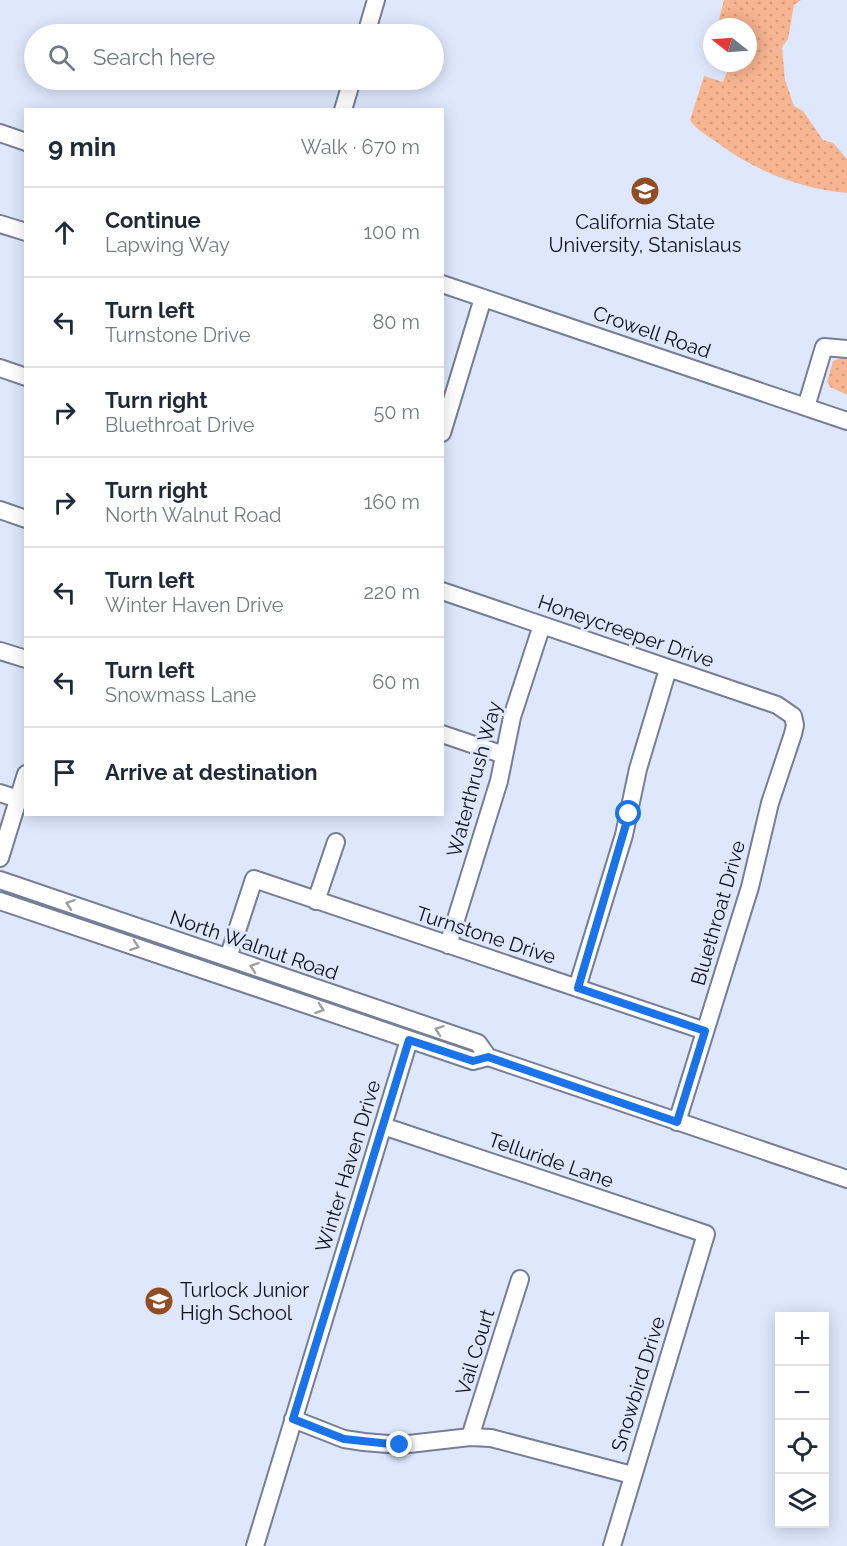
<!DOCTYPE html>
<meta charset="utf-8">
<style>
:root{--surface:#fff;--page:#f2f2f3;--text:#1f2937;--muted:#747a83;--line:#e0e1e3}
body{margin:0;font-family:Raleway,sans-serif;background:var(--page);color:var(--text)}
.controls{position:absolute;right:18px;bottom:18px;display:grid;overflow:hidden;border-radius:0px;box-shadow:0 3px 15px #0003}
.controls button{width:54px;height:54px;display:grid;place-items:center;padding:0;border:0;border-bottom:2px solid var(--line);background:var(--surface);color:var(--text);font:30px sans-serif}
.compass{position:absolute;left:703px;top:18px;width:54px;height:54px;border-radius:50%;background:var(--surface);box-shadow:0 3px 15px #0003;rotate:287deg}
.stop{position:absolute;width:18px;height:18px;margin:-14px;border:4px solid #1a73e8;border-radius:50%;background:#fff}
.stop.end{background:#1a73e8;border-color:#fff;box-shadow:0 2px 6px #0008}
.list{margin:0;padding:0;list-style:none}
h2{display:flex;justify-content:space-between;align-items:center;height:78px;margin:0;padding:0 24px;font-size:26px}
h2 small{font-size:20px;font-weight:400;color:var(--muted)}
.list li{display:grid;grid-template-columns:39px 1fr auto;gap:18px;align-items:center;box-sizing:border-box;height:90px;padding:0 24px;border-top:2px solid var(--line)}
.list b{display:block;font-size:22px;white-space:nowrap}
.list p{margin:0;font-size:20px;white-space:nowrap;color:var(--muted)}
.list em{font-size:20px;font-style:normal;color:var(--muted)}
.icon{flex:none;width:33px;height:33px;fill:none;stroke:currentColor;stroke-width:2;stroke-linecap:round;stroke-linejoin:round}
.map{position:relative;flex:none;width:847px;height:1546px;overflow:hidden}
.search{position:absolute;background:var(--surface);box-shadow:0 3px 15px #0003;left:24px;top:24px;width:420px;height:66px;display:flex;align-items:center;gap:15px;box-sizing:border-box;padding:0 21px;border-radius:33px;color:var(--muted);font-size:22px}
.panel{position:absolute;background:var(--surface);box-shadow:0 3px 15px #0003;left:24px;top:108px;width:420px;height:708px;border-radius:0px}
.map>svg:first-child{display:block}
.grass{fill:url(#grass-dots)}
.lines{fill:none;stroke-linecap:round;stroke-linejoin:round}
.minor-casing{stroke:#757e96;stroke-width:20}
.minor{stroke:#fff;stroke-width:16}
.oneway{stroke:#9fa0a3}
.route{stroke:#1a73e8;stroke-width:8}
.labels{text-anchor:middle;dominant-baseline:central;stroke-width:6;stroke-linejoin:round;paint-order:stroke}
.poi-label{font-size:20px;fill:#0e111a;stroke:#dee7fc}
.street-label{font-size:20px;fill:#0e111a;stroke:#dee7fc}
</style>
<div class="map">
<svg width="847" height="1546" viewBox="0 0 847 1546">
<defs>
<pattern id="grass-dots" width="8" height="8" patternUnits="userSpaceOnUse" patternTransform="scale(1.5)"><rect width="8" height="8" fill="#f8b591"/><path d="M2 2h.1M6 6h.1" fill="none" stroke="#d39b7c" stroke-width="1.8" stroke-linecap="round"/></pattern>
</defs>
<rect width="100%" height="100%" fill="#dee7fc"/>
<path class="grass" d="M724,0h77l-7,5 -6,34 -6,8 3,33 9,26 9,5 20,29 10,3 14,16v34c-48,-5 -93,-22 -132,-52 -9,-6 -19,-12 -25,-21l14,-44 19,6 8,-19h17v-36h-31z
M841,355l6,1v39l-17,-8 -3,-5 6,-21 8,-3z"/>
<g class="lines">
<g class="minor-casing">
<path id="minor" d="M366,34l10,-34
M343,110l9,-30
M0,133l26,9
M0,224l26,8
M442,284l405,137
M0,368l26,9
M806,407l18,-60 23,2
M442,433l41,-135
M0,510l26,9
M442,591l335,114 16,11 2,9 -2,9 -23,69 -20,84 -73,235
M0,651l26,8
M442,734l62,21
M0,793l18,6
M0,858l26,-84
M0,880l478,163 10,14 359,122
M0,901l473,160 15,-4
M316,901l20,-59
M448,945l51,-164 13,-64 30,-92
M228,958l26,-79 451,152
M577,988l47,-153 14,-66 30,-100
M383,1126l323,108 -94,312
M293,1419l51,20 20,3 36,3 70,-8 21,1 141,37
M470,1437l50,-158
M255,1546l154,-506"/>
</g>
<use href="#minor" class="minor"/>
</g>
<defs><path id="oneway-chevron" d="M-2-3.5L2.5 0L-2 3.5" fill="none" stroke-width="1.6" stroke-linecap="round" stroke-linejoin="round" transform="scale(1.5)"/></defs>
<g class="oneway">
<use href="#oneway-chevron" transform="translate(70 904) rotate(-161)"/>
<use href="#oneway-chevron" transform="translate(135 946) rotate(19)"/>
<use href="#oneway-chevron" transform="translate(254 967) rotate(-161)"/>
<use href="#oneway-chevron" transform="translate(320 1009) rotate(19)"/>
<use href="#oneway-chevron" transform="translate(439 1030) rotate(-161)"/>
</g>
<g class="lines">
<path class="route" d="M400,1445l-56,-6 -51,-20 116,-379 64,21 15,-4 189,65 28,-91 -127,-43 51,-174"/>
</g>
<defs>
<g id="university-disc" transform="scale(1.5)"><circle r="9.5" fill="#914c22" stroke="#dee7fc"/><path d="M0-5L7-2L0 1L-7-2ZM-4 1L0 2.5L4 1V4Q0 6-4 4Z" fill="#fff"/></g>
<g id="school-disc" transform="scale(1.5)"><circle r="9.5" fill="#914c22" stroke="#dee7fc"/><path d="M0-5L7-2L0 1L-7-2ZM-4 1L0 2.5L4 1V4Q0 6-4 4Z" fill="#fff"/></g>
</defs>
<g fill-rule="evenodd">
<use href="#university-disc" x="645" y="191"/>
<use href="#school-disc" x="159" y="1301"/>
</g>
<g class="labels">
<g class="poi-label">
<text x="645" y="222">California State<tspan x="645" dy="23">University, Stanislaus</tspan></text>
<text x="180" y="1290" text-anchor="start">Turlock Junior<tspan x="180" dy="23">High School</tspan></text>
</g>
<g class="street-label">
<text transform="translate(652 332) rotate(19)">Crowell Road</text>
<text transform="translate(626 631) rotate(19)">Honeycreeper Drive</text>
<text transform="translate(474 779) rotate(-75)">Waterthrush Way</text>
<text transform="translate(718 913) rotate(-74)">Bluethroat Drive</text>
<text transform="translate(486 935) rotate(18)">Turnstone Drive</text>
<text transform="translate(254 945) rotate(19)">North Walnut Road</text>
<text transform="translate(551 1160) rotate(19)">Telluride Lane</text>
<text transform="translate(348 1166) rotate(-73)">Winter Haven Drive</text>
<text transform="translate(475 1352) rotate(-73)">Vail Court</text>
<text transform="translate(638 1384) rotate(-73)">Snowbird Drive</text>
</g>
</g>
</svg>
<div class="controls">
<button>+</button>
<button>−</button>
<button><svg class="icon" aria-label="locate" viewBox="0 0 24 24"><circle cx="12" cy="12" r="6"/><path d="M12 2v4M12 18v4M2 12h4M18 12h4"/></svg></button>
<button><svg class="icon" aria-label="layers" viewBox="0 0 24 24"><path d="M12 4l9 5-9 5-9-5zM3 14l9 5 9-5"/></svg></button>
</div>
<svg class="compass" viewBox="-18 -18 36 36"><path d="M0-13l5 13h-10z" fill="#e53935"/><path d="M0 13l5-13h-10z" fill="#747a83"/></svg>
<div class="stop" style="left:629px;top:814px"></div>
<div class="stop end" style="left:400px;top:1445px"></div>
<div class="search"><svg class="icon" aria-label="search" viewBox="0 0 24 24"><circle cx="10" cy="10" r="6"/><path d="M15 15l6 6"/></svg>Search here</div>
<section class="panel">
<h2>9 min<small>Walk · 670 m</small></h2>
<ul class="list">
<li><svg class="icon" aria-label="ahead" viewBox="0 0 24 24"><path d="M12 20V5M6 11l6-6 6 6"/></svg><div><b>Continue</b><p>Lapwing Way</p></div><em>100 m</em></li>
<li><svg class="icon" aria-label="left" viewBox="0 0 24 24"><path d="M17 20v-9H6M10 6l-5 5 5 5"/></svg><div><b>Turn left</b><p>Turnstone Drive</p></div><em>80 m</em></li>
<li><svg class="icon" aria-label="right" viewBox="0 0 24 24"><path d="M7 20v-9h11M14 6l5 5-5 5"/></svg><div><b>Turn right</b><p>Bluethroat Drive</p></div><em>50 m</em></li>
<li><svg class="icon" aria-label="right" viewBox="0 0 24 24"><path d="M7 20v-9h11M14 6l5 5-5 5"/></svg><div><b>Turn right</b><p>North Walnut Road</p></div><em>160 m</em></li>
<li><svg class="icon" aria-label="left" viewBox="0 0 24 24"><path d="M17 20v-9H6M10 6l-5 5 5 5"/></svg><div><b>Turn left</b><p>Winter Haven Drive</p></div><em>220 m</em></li>
<li><svg class="icon" aria-label="left" viewBox="0 0 24 24"><path d="M17 20v-9H6M10 6l-5 5 5 5"/></svg><div><b>Turn left</b><p>Snowmass Lane</p></div><em>60 m</em></li>
<li><svg class="icon" aria-label="arrive" viewBox="0 0 24 24"><path d="M6 21V4h12l-3 4 3 4H6"/></svg><div><b>Arrive at destination</b></div></li>
</ul>
</section>
</div>
